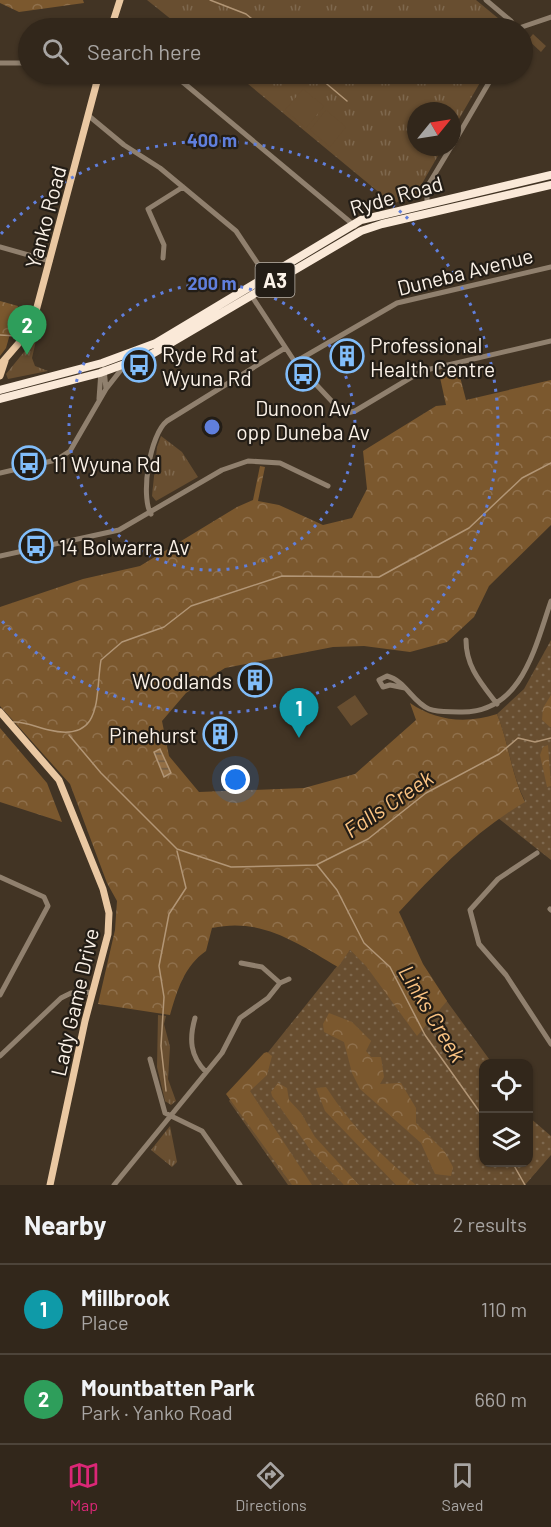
<!DOCTYPE html>
<meta charset="utf-8">
<style>
:root{--surface:#32271b;--page:#3d3328;--text:#f1f3f6;--muted:#a8a5a3;--line:#4d443a;--accent:#db2777}
body{margin:0;font-family:Barlow,sans-serif;background:var(--page);color:var(--text)}
.controls{position:absolute;right:18px;bottom:18px;display:grid;overflow:hidden;border-radius:12px;box-shadow:0 2px 4px #0004}
.controls button{width:54px;height:54px;display:grid;place-items:center;padding:0;border:0;border-bottom:2px solid var(--line);background:var(--surface);color:var(--text);font:30px sans-serif}
.compass{position:absolute;left:407px;top:102px;width:54px;height:54px;border-radius:50%;background:var(--surface);box-shadow:0 2px 4px #0004;rotate:60deg}
.you{position:absolute;left:236px;top:780px;width:21px;height:21px;margin:-15px;border:4px solid #fff;border-radius:50%;background:#1a73e8;box-shadow:0 0 0 9px #1a73e833}
.badge{display:grid;place-items:center;width:39px;height:39px;border-radius:50%;background:var(--accent);color:#fff;font-size:20px;font-weight:700}
.pin{position:absolute;translate:-50% -50px;filter:drop-shadow(0 2px 3px #0008)}
.pin::after{content:'';position:absolute;top:32px;width:21px;height:18px;background:inherit;clip-path:polygon(0 0,100% 0,50% 100%)}
.list{margin:0;padding:0;list-style:none}
h2{display:flex;justify-content:space-between;align-items:center;height:78px;margin:0;padding:0 24px;font-size:26px}
h2 small{font-size:20px;font-weight:400;color:var(--muted)}
.list li{display:grid;grid-template-columns:39px 1fr auto;gap:18px;align-items:center;box-sizing:border-box;height:90px;padding:0 24px;border-top:2px solid var(--line)}
.list b{display:block;font-size:22px;white-space:nowrap}
.list p{margin:0;font-size:20px;white-space:nowrap;color:var(--muted)}
.list em{font-size:20px;font-style:normal;color:var(--muted)}
.icon{flex:none;width:33px;height:33px;fill:none;stroke:currentColor;stroke-width:2;stroke-linecap:round;stroke-linejoin:round}
.map{position:relative;flex:none;width:551px;height:1185px;overflow:hidden}
.search{position:absolute;background:var(--surface);box-shadow:0 2px 4px #0004;left:18px;right:18px;top:18px;height:66px;display:flex;align-items:center;gap:15px;box-sizing:border-box;padding:0 21px;border-radius:33px;color:var(--muted);font-size:22px}
.sheet{height:258px;background:var(--surface)}
nav{display:flex;justify-content:space-around;align-items:center;box-sizing:border-box;height:84px;border-top:2px solid var(--line);background:var(--surface);font-size:16px;color:var(--muted)}
nav a{display:grid;justify-items:center;gap:3px}
nav .on{color:var(--accent)}
.map>svg:first-child{display:block}
.grass{fill:url(#grass-dots)}
.forest{fill:url(#forest-crowns)}
.park{fill:url(#park-tufts)}
.pitch{fill:#684e30}
.water{fill:url(#water-rules);stroke:#b29676;stroke-width:1.5}
.lines{fill:none;stroke-linecap:round;stroke-linejoin:round}
.stream{stroke:#b29676;stroke-width:1.5}
.minor{stroke:#90806e;stroke-width:5}
.major{stroke:#eac8a2;stroke-width:7}
.highway{stroke:#fae9d8;stroke-width:8}
.ring{fill:none;stroke:#607fdd;stroke-width:3;stroke-dasharray:3 6}
.labels{text-anchor:middle;dominant-baseline:central;stroke-width:4.5;stroke-linejoin:round;paint-order:stroke}
.shield{fill:#231d16;stroke:#bab2a9;stroke-width:1.5}
.shield-label{font-size:20px;font-weight:bold;fill:#fbf2e8}
.street-label{font-size:21px;fill:#fbf2e8;stroke:#231d16}
.poi-label{font-size:21px;fill:#fbf2e8;stroke:#231d16;text-anchor:start}
.water-label{font-size:22px;font-style:italic;fill:#fcc483;stroke:#231d16}
.centre{fill:#607fdd;stroke:#231d16;stroke-width:3}
.ring-label{font-size:18px;text-anchor:middle;font-weight:bold;fill:#607fdd;stroke:#231d16;stroke-width:4.5;stroke-linejoin:round;paint-order:stroke}
</style>
<div class="map">
<svg width="551" height="1185" viewBox="0 0 551 1185">
<defs>
<pattern id="grass-dots" width="8" height="8" patternUnits="userSpaceOnUse" patternTransform="scale(1.5)"><rect width="8" height="8" fill="#684e30"/><path d="M2 2h.1M6 6h.1" fill="none" stroke="#7e684e" stroke-width="1.8" stroke-linecap="round"/></pattern>
<pattern id="forest-crowns" width="20" height="18" patternUnits="userSpaceOnUse" patternTransform="scale(1.5)"><rect width="20" height="18" fill="#7b582e"/><path d="M2 6a3 3 0 1 1 6 0M12 15a3 3 0 1 1 6 0" fill="none" stroke="#8f704c"/></pattern>
<pattern id="park-tufts" width="24" height="20" patternUnits="userSpaceOnUse" patternTransform="scale(1.5)"><rect width="24" height="20" fill="#684e30"/><path d="M3 7l-1-3M5 7V3M7 7l1-3M15 17l-1-3M17 17v-4M19 17l1-3" fill="none" stroke="#7e684e"/></pattern>
<pattern id="water-rules" width="6" height="5" patternUnits="userSpaceOnUse" patternTransform="scale(1.5)"><rect width="6" height="5" fill="#936f45"/><path d="M0 2.5h6" fill="none" stroke="#6f5c46"/></pattern>
</defs>
<rect width="100%" height="100%" fill="#423424"/>
<path class="grass" d="M551,640v220l-53,-42 27,-17c-14,-27 -16,-58 -28,-87l27,-25z
M350,950l16,15 80,35 46,63 -8,1v98h44l1,-45 22,19v19l-26,30h-237l-59,-84z"/>
<path class="forest" d="M0,0h83l1,3 -65,9 -19,-9z
M0,301l18,5 -12,42 -6,8z
M458,369l8,31 85,-20v145l-62,61 -15,31 -27,25 -37,10 -46,-6 -31,1 -108,21 -39,25 -24,28 7,35 30,36 105,-4 51,-14 61,-54 -6,-17c26,18 56,21 87,11 12,29 14,60 28,88 -48,28 -88,69 -126,110l24,52 24,37 -30,35 -51,-70 -16,-16 -12,17c-41,-24 -77,-50 -126,-39l-6,23c-22,15 -29,40 -36,64l-72,-11 17,-74 2,-29 -10,-18 -37,-99 -70,-78v-99l83,-28 57,-13 97,-59 16,-7 7,-34 5,1 -7,34 21,4 44,20 29,-7 15,-29 -4,-38 73,-45 10,-1 -7,-32z
M551,695v32h-1l-8,-7 1,-12z
M0,728l47,55 15,39 -62,-20z
M548,745l3,41 -4,1 -7,-32 3,-8z
M329,1013l23,9 19,19 -5,10 5,6h10l3,20 -4,7 21,-1 15,25v15l29,29 8,15 -2,9 -16,-2 -14,-31 -61,-54 -8,-16 -8,-31 -20,-10 -1,-8z
M267,1052l5,4 -5,19 -17,16 62,94h-20l-66,-91 38,-41z
M278,1083l9,5 2,12 12,13 14,24 44,48h-15l-33,-34 -39,-55 -1,-4z
M326,1087c26,40 54,67 90,98h-20l-71,-74 -9,-23z"/>
<path class="park" d="M147,0h329l34,28h-328z
M236,74h249l-33,57v-20h-36v36h27l-27,47 -23,10z
M37,336l-5,22 3,8 13,5 -40,8 -2,-5z
M161,436l21,16 16,25 -42,24 -4,-5 5,-49z
M158,1015l8,1 -2,8 6,23 -2,32 8,22 -5,4 -6,-4 -8,-34z
M170,1126l7,36 -5,5 -21,-17z"/>
<path class="pitch" d="M533,34l13,12 -5,6 -13,-12z
M303,89l21,17 -18,22 -21,-18z
M326,110l20,17 -16,20 -20,-17z
M355,695l13,19 -17,12 -14,-19z"/>
<path class="water" d="M160,749l11,24 -7,4 -10,-25z"/>
<g class="lines">
<path class="stream" d="M210,0l36,14 17,14
M315,74l32,27
M0,335l17,1
M13,722c12,-1 25,6 36,8 55,13 46,-34 52,-70l21,-18 42,-15 27,-21 91,-30 97,1 90,-49 53,-50 29,-15
M69,735l32,38 76,76 54,18 85,-2 52,-26 58,-46 73,-39 19,-16 17,4 16,-4
M317,865l20,25 27,53 26,24 35,68 59,83
M166,1091l-5,-45 3,-49 -5,-31 10,-52 17,-26 -9,-37
M512,1162l13,23"/>
<path class="minor" d="M486,0l25,21 4,7
M519,28l32,-11
M0,63h28
M71,74l27,6
M173,74l182,152
M89,116l35,29 36,23 76,63 30,45
M452,146l42,-72
M427,205v-18l24,-40
M0,247l50,14
M163,258l1,-13 -16,-36 35,-22
M251,295l44,67 45,48 7,3 8,-2 67,-40 129,-30
M295,362l102,-59 154,-36
M106,389l18,-23
M99,399l2,-28
M0,473l56,-13 14,-9 36,-62 -2,-20
M151,514c-11,-18 -1,-80 16,-93l118,-73
M0,556l119,-26 103,-60 26,-9 32,2 48,23
M466,640c0,27 15,43 31,64
M405,688l-15,-3 -7,2 -4,-7 8,-4c19,5 25,26 42,33 10,4 22,2 32,3 61,1 74,-65 90,-111
M537,853l-39,26 -28,31 9,34 27,31 45,69
M0,877l44,20 4,9 -48,89
M550,909l1,1
M241,963l21,4 18,16
M195,1018c-6,21 -5,38 11,54
M0,1056l61,-58 10,-5 22,-1
M150,1059l15,54 37,18 38,54
M114,1185l108,-132 18,-35 28,-20 12,-15 9,-4"/>
<path class="major" d="M111,28l9,-28
M0,365l24,-28 12,-26 63,-237
M0,376l5,-15
M0,712l59,68 44,109 6,24 -1,21 -23,87 -35,164"/>
<path class="highway" d="M0,390l102,-27 54,-20 205,-123 190,-45
M0,399l100,-26 52,-19 209,-123 21,-7 169,-39"/>
</g>
<g class="ring">
<circle cx="212" cy="427" r="143"/>
<path d="M1 234A286 286 0 1 1 1 620"/>
</g>
<defs>
<g id="building-ring" transform="scale(1.725)"><circle r="9.5" fill="#231d16" stroke="#81bdfa" stroke-width="1.5"/><path d="M-4-6H4V6H1V3H-1V6H-4ZM-2.5-4.3h1.7v1.8h-1.7ZM.8-4.3h1.7v1.8H.8ZM-2.5-1h1.7V.8h-1.7ZM.8-1h1.7V.8H.8Z" fill="#81bdfa"/></g>
<g id="bus-ring" transform="scale(1.725)"><circle r="9.5" fill="#231d16" stroke="#81bdfa" stroke-width="1.5"/><path d="M-5-6H5V4H4V6H2V4H-2V6H-4V4H-5ZM-3.5-4V0h7V-4ZM-3.5 1.2v1.5H-2V1.2ZM2 1.2v1.5H3.5V1.2Z" fill="#81bdfa"/></g>
</defs>
<g fill-rule="evenodd">
<use href="#building-ring" x="347" y="356"/>
<use href="#bus-ring" x="139" y="365"/>
<use href="#bus-ring" x="303" y="374"/>
<use href="#bus-ring" x="29" y="463"/>
<use href="#bus-ring" x="36" y="546"/>
<use href="#building-ring" x="255" y="680"/>
<use href="#building-ring" x="220" y="734"/>
</g>
<g class="labels">
<rect class="shield" x="255.5" y="263" width="39" height="34" rx="4.5"/>
<g class="shield-label">
<text x="275" y="280">A3</text>
</g>
<g class="street-label">
<text transform="translate(396 195) rotate(-16)">Ryde Road</text>
<text transform="translate(45 217) rotate(-75)">Yanko Road</text>
<text transform="translate(465 271) rotate(-14)">Duneba Avenue</text>
<text transform="translate(74 1002) rotate(-77)">Lady Game Drive</text>
</g>
<g class="poi-label">
<text x="370" y="344">Professional<tspan x="370" dy="24">Health Centre</tspan></text>
<text x="162" y="353">Ryde Rd at<tspan x="162" dy="24">Wyuna Rd</tspan></text>
<text x="303" y="407" text-anchor="middle">Dunoon Av<tspan x="303" dy="24">opp Duneba Av</tspan></text>
<text x="52" y="463">11 Wyuna Rd</text>
<text x="59" y="546">14 Bolwarra Av</text>
<text x="232" y="680" text-anchor="end">Woodlands</text>
<text x="197" y="734" text-anchor="end">Pinehurst</text>
</g>
<g class="water-label">
<text transform="translate(388 803) rotate(-34)">Falls Creek</text>
<text transform="translate(433 1013) rotate(59)">Links Creek</text>
</g>
</g>
<circle cx="212" cy="427" r="9" class="centre"/>
<g class="ring-label">
<text x="212" y="147">400 m</text>
<text x="212" y="290">200 m</text>
</g>
</svg>
<div class="controls">
<button><svg class="icon" aria-label="locate" viewBox="0 0 24 24"><circle cx="12" cy="12" r="6"/><path d="M12 2v4M12 18v4M2 12h4M18 12h4"/></svg></button>
<button><svg class="icon" aria-label="layers" viewBox="0 0 24 24"><path d="M12 4l9 5-9 5-9-5zM3 14l9 5 9-5"/></svg></button>
</div>
<svg class="compass" viewBox="-18 -18 36 36"><path d="M0-13l5 13h-10z" fill="#e53935"/><path d="M0 13l5-13h-10z" fill="#a8a5a3"/></svg>
<div class="you"></div>
<div class="pin badge" style="left:299px;top:738px;background:#0f9aa8">1</div>
<div class="pin badge" style="left:27px;top:355px;background:#2e9e5b">2</div>
<div class="search"><svg class="icon" aria-label="search" viewBox="0 0 24 24"><circle cx="10" cy="10" r="6"/><path d="M15 15l6 6"/></svg>Search here</div>
</div>
<section class="sheet">
<h2>Nearby<small>2 results</small></h2>
<ul class="list">
<li><span class="badge" style="background:#0f9aa8">1</span><div><b>Millbrook</b><p>Place</p></div><em>110 m</em></li>
<li><span class="badge" style="background:#2e9e5b">2</span><div><b>Mountbatten Park</b><p>Park · Yanko Road</p></div><em>660 m</em></li>
</ul>
</section>
<nav>
<a class="on"><svg class="icon" aria-label="map" viewBox="0 0 24 24"><path d="M3 6l6-2 6 2 6-2v14l-6 2-6-2-6 2zM9 4v14M15 6v14"/></svg>Map</a>
<a><svg class="icon" aria-label="directions" viewBox="0 0 24 24"><path d="M12 3l9 9-9 9-9-9zM9 14v-3h6M13 9l2 2-2 2"/></svg>Directions</a>
<a><svg class="icon" aria-label="saved" viewBox="0 0 24 24"><path d="M7 4h10v16l-5-4-5 4z"/></svg>Saved</a>
</nav>
